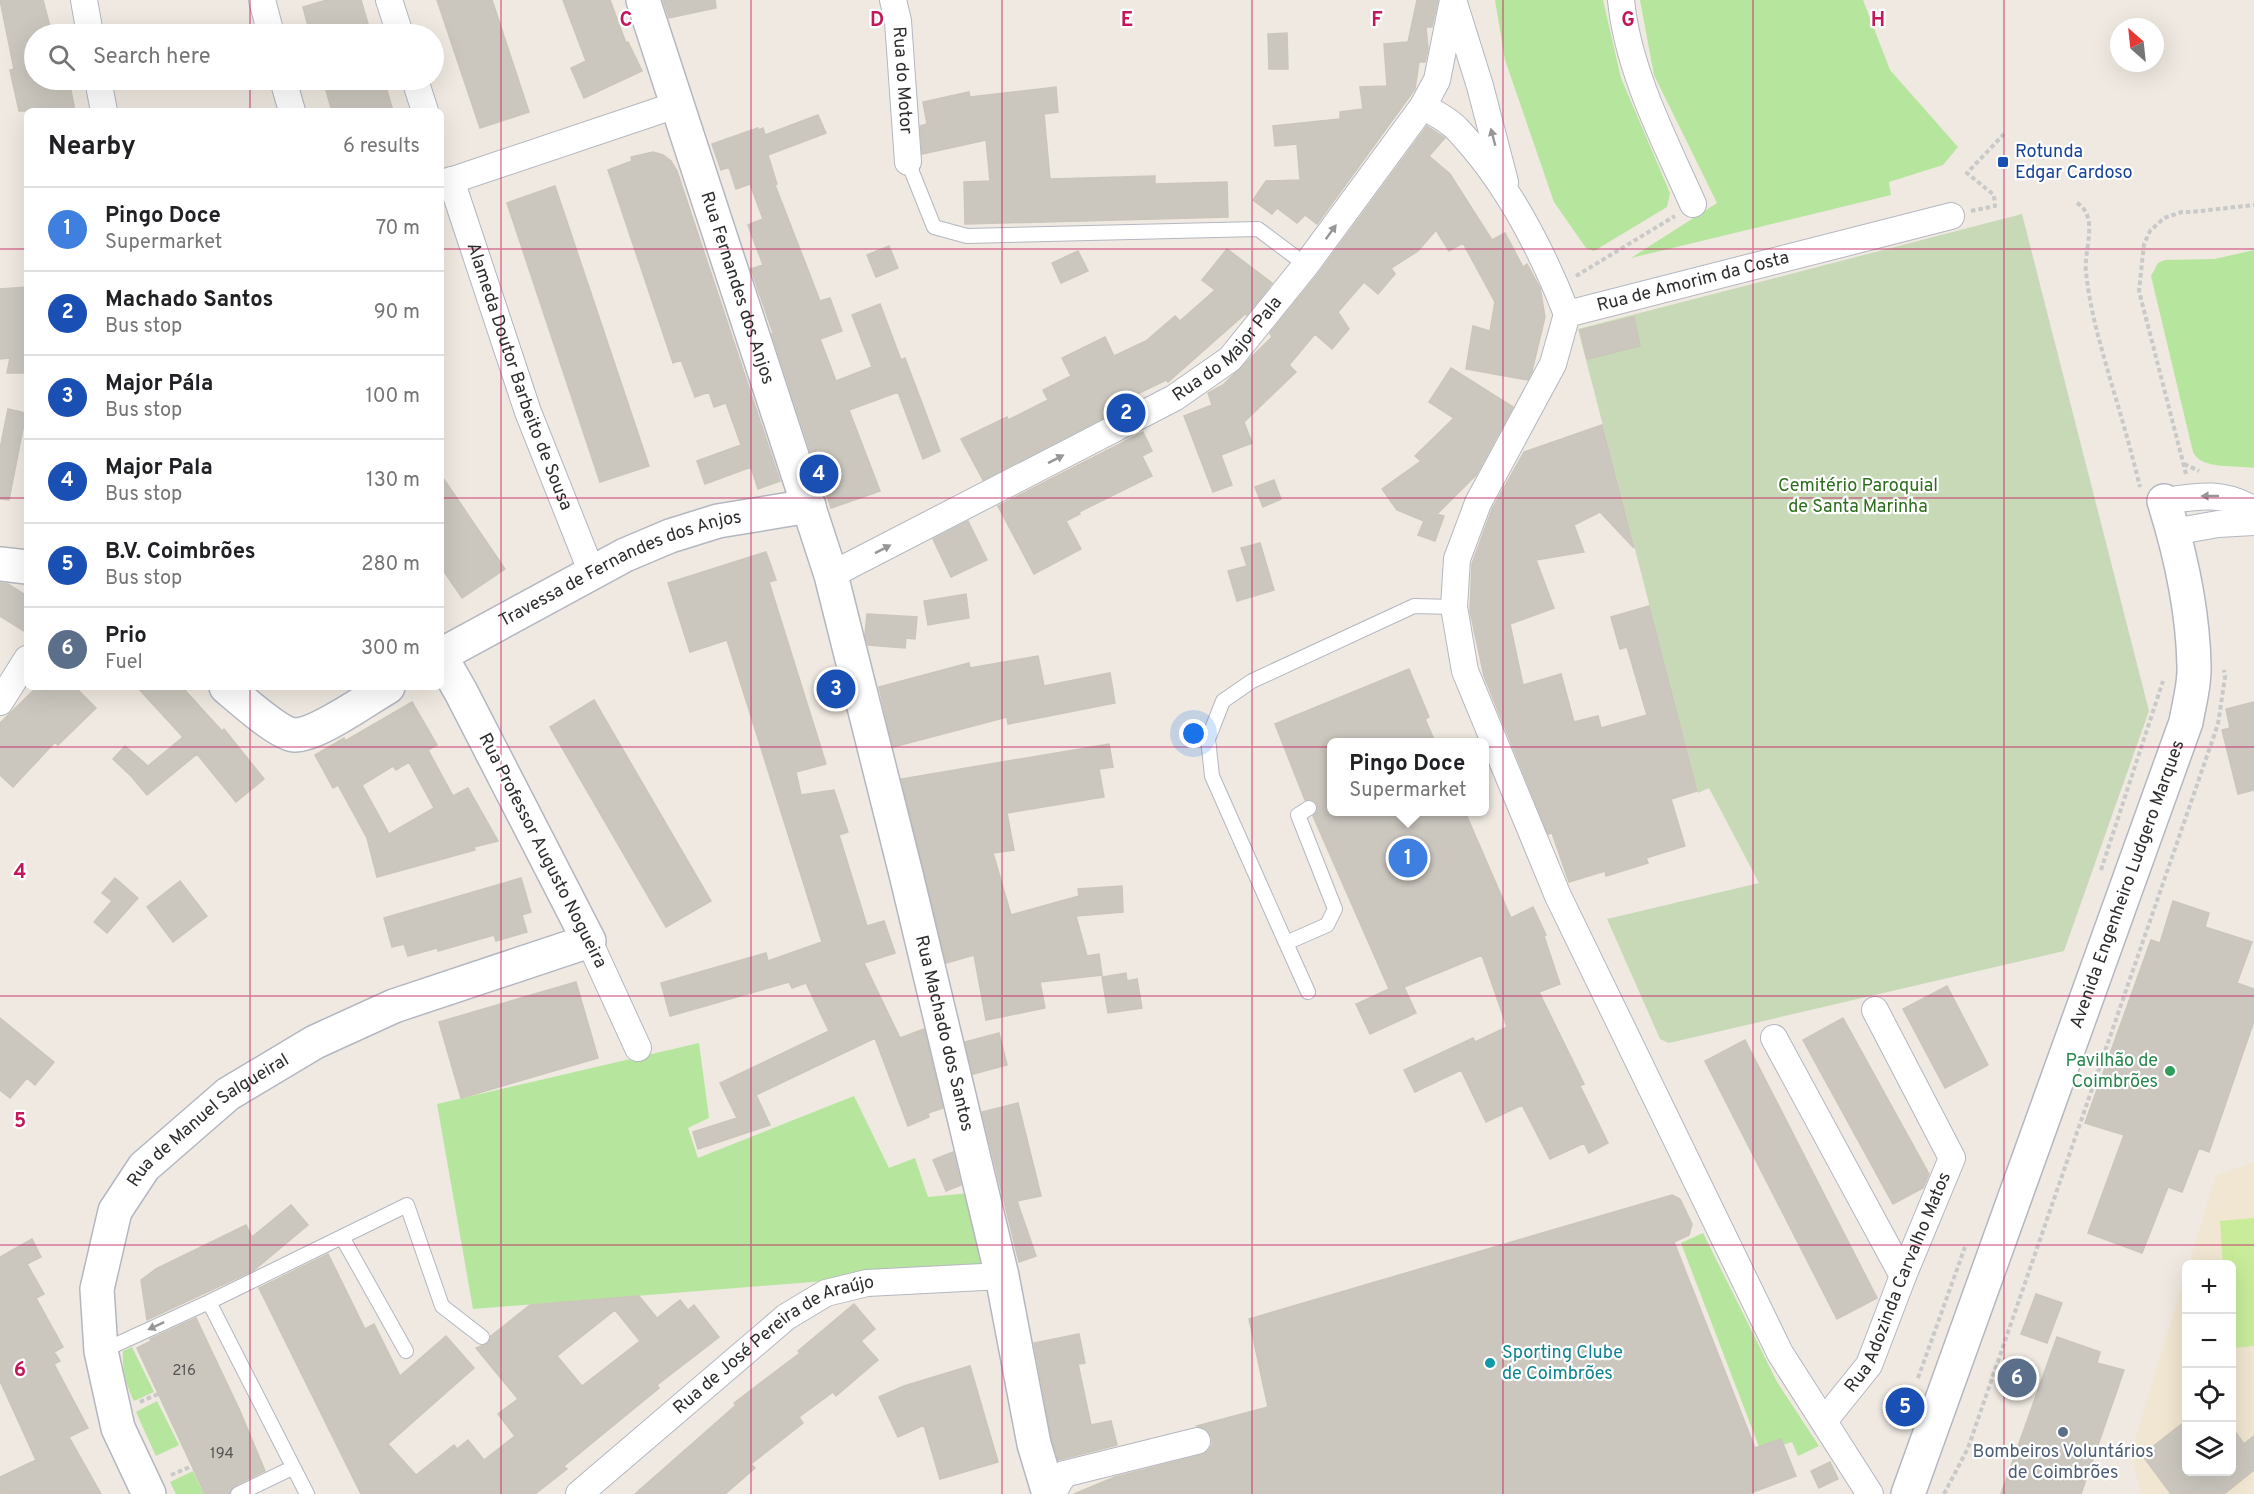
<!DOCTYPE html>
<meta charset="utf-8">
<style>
:root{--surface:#fff;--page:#f2f2f2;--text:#202124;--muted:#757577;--line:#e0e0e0;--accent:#4264fb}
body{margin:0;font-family:Overpass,sans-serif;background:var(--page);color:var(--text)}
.controls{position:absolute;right:18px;bottom:18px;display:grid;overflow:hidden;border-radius:9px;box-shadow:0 6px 24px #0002}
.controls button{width:54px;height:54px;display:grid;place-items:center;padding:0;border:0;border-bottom:2px solid var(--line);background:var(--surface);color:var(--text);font:30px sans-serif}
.compass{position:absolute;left:2110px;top:18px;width:54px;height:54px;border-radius:50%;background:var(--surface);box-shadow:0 6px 24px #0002;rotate:333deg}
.you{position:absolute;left:1194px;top:734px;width:21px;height:21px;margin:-15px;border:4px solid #fff;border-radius:50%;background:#1a73e8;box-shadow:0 0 0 9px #1a73e833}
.badge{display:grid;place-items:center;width:39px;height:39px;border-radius:50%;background:var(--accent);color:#fff;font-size:20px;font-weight:700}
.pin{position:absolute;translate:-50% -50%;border:3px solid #fff;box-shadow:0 2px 6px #0006}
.popup{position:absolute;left:1327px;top:738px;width:162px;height:78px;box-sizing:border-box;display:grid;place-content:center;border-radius:9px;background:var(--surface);filter:drop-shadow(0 2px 4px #0005);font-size:20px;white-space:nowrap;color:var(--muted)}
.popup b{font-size:22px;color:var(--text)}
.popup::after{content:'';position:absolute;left:50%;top:100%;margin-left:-12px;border:12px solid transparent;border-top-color:var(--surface)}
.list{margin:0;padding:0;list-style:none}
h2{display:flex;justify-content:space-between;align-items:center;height:78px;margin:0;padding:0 24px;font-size:26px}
h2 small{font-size:20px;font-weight:400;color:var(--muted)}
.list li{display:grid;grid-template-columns:39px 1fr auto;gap:18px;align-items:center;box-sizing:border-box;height:84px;padding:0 24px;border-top:2px solid var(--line)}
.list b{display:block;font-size:22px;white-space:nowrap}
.list p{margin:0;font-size:20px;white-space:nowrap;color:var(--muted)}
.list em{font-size:20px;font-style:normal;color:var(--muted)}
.icon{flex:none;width:33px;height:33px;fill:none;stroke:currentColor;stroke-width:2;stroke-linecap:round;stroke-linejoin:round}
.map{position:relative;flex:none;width:2254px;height:1494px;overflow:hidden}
.search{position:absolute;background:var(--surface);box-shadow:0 6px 24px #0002;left:24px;top:24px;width:420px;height:66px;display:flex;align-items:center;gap:15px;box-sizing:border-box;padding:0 21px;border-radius:33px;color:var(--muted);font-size:22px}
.panel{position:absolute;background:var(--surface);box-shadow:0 6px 24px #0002;left:24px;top:108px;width:420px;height:582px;border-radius:9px}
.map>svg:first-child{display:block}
.education{fill:#f0e6d1}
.green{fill:#b6e59e}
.cemetery{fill:#c8d9b8}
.pitch{fill:#c9ec9a}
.building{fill:#cbc7bf;stroke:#cbc5ba;stroke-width:1.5;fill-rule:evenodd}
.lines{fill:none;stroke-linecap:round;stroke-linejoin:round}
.lane-casing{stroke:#b4b7c1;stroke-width:16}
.street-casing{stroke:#b4b7c1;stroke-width:28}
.secondary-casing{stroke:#b4b7c1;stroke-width:36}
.path{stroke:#c9c9c9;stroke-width:4;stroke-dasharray:4.5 3;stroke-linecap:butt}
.lane{stroke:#fff;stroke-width:14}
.street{stroke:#fff;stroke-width:26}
.secondary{stroke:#fff;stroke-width:33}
.oneway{fill:#969696}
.grid{fill:none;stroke:#c2185b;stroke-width:1.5;stroke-opacity:0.55}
.transit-dot{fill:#1a4fb4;stroke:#fff;stroke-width:2}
.leisure-dot{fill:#2e9e5b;stroke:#fff;stroke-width:2}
.culture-dot{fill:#0f9aa8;stroke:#fff;stroke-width:2}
.service-dot{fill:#5c6f8a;stroke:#fff;stroke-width:2}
.labels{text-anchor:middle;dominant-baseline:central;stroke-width:4.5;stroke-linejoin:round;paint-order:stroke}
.number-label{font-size:15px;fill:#555452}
.street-label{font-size:18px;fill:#2e2e2e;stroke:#fff}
.transit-label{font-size:18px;fill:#164399;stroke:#fff;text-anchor:start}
.park-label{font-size:18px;fill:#2c6e1b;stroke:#fff}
.leisure-label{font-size:18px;fill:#27864d;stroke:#fff;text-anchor:end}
.culture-label{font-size:18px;fill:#0d838f;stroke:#fff;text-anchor:start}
.service-label{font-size:18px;fill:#4e5e75;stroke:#fff}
.grid-label{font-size:20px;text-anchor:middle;font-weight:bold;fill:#c2185b;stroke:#fff;stroke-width:4.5;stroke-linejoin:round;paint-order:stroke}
</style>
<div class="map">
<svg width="2254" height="1494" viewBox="0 0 2254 1494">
<rect width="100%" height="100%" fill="#efe9e1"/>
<path class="education" d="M2254,1162v332h-113l-9,-39 3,-14 51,-170v201h46v-208h-43l27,-88z"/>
<path class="green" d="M1495,0h108l18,78 49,115 -3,14 -73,44 -8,-3 -32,-46 -49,-142z
M1640,0h223l27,70 68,77 -15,18 -54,17 2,13 -260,63 86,-55 -63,-128z
M2254,250v218c-17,-3 -53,2 -61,-16l-42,-176 7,-13 7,-3 50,-1z
M699,1043l10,75 -21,10 10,30 156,-62 35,72 26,-10 13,39 42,-4 17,75 -514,41 -36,-205z
M1703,1233l74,149 42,64 -21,10 -6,-14 -31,10 -80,-209z
M132,1347l22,45 -20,9c-8,-16 -12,-32 -11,-50z
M157,1401l22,44 -23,11 -20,-44z
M193,1471l11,23h-28l-6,-12z"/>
<path class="cemetery" d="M2022,214l127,497 -85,240 -395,92 -9,-4 -53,-120 152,-36 -50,-95 -11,5 -120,-464z"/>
<path class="pitch" d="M2254,1218v128l-22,2v-84h-9l-3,-43z"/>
<path class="building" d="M0,0h43l9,34h-18v46h35l6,31h-56l-9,-41 4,-1z
M327,0h34l10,34h-61l-7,-27z
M437,0h55l37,112 -49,16z
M563,0h47l16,43 2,-1 14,29 -58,27 -13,-30 15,-7z
M663,0h52l1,8 -47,10z
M1417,0h21l-6,27h-6l2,22 -3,13h-6l-4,27 -98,135 -12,-9 -8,8 -20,-15 -5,6 -19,-14 13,-19 34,-1 -3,-36 -22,2 -2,-20 67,-7v-7l23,-3 -3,-22 27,-1 -3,-42 24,-2z
M1287,33l1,36h-19l-1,-35z
M323,80h61l9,31h-61z
M1056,87l2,25 -14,2 6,65 105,-3v8l72,-2 1,35 -263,7 -1,-42 26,-1 -4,-41 -64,14 -2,-28 7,-2 -4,-22 46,-10 1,5z
M818,115l8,18 -58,22 9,29 -2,1 45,116 10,-3 12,33 -22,8 16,42 36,-14 -20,-52 28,-11 21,56 4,-2 35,93 -17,8 -25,-67 -49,18 31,81 -49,17 -13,-41 -2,1 -44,-134 1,-1 -22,-64 12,-4 -15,-40 15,-6 -13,-35 -14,5 -7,-22 -8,3 -9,-26 46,-16 1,2 4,-2 2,7z
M1427,126l18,12 -16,18 21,18 42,66 13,-7 18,34 4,-3 13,24 5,29 -13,54 -4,9 -62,-11 7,-43 17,5 5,-29 -32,-59 -14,8 -13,-21 -18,21 -27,17 4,6 -17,20 -14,-12 -26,30 11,17 -17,20 -17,-15 -26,31 7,7 -52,50 8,21 -31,12 11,30 -19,7 -29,-76 28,-11 -4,-12 15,-8 49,-48 -2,-4 48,-59z
M653,152l10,3 8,6 6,10 103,310 -22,8 -7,-22 -46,17 -8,-23 44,-16 -15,-42 -12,4 -5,-15 -14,5 -14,-37 -8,3 -65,-193 24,-9 -1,-4z
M555,186l94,280 -49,16 -93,-279z
M889,246l9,22 -22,9 -9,-22z
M1227,249l45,34 -25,32 -2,-1 -77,68 -2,-2 -39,19 3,5 -147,76 -22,-41 46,-22 1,3 40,-20 -5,-10 28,-14 -9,-18 43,-21 9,19 32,-15 29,-25 5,5 35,-31 -13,-10z
M1078,251l10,20 -27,12 -9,-20z
M27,287v86h-20l3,-15 -10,1v-70z
M1634,317l6,29 -53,13 -7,-29z
M1451,368l62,39 -37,68 -39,39 7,2 -9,25 -17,-6 6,-14 -27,-11 -15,-21 39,-28 -6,-5 39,-38 -25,-16z
M8,409l18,4 -17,87 -9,-1v-50z
M1602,425l32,123 -34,-36 -26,13 10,27 -48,8 18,48 -44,16 13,61 38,-11 13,48 24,-6 3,12 46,-13 -20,-68 -7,2 -9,-32 38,-11 48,185 -26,8 14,47 -39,12 2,5 -42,13 -1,-5 -36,11 -17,-49 -4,1 -64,-158 -14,-65 2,-47 20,-55 32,-57z
M1143,432l9,19 -10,5 10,20 -73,36 1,2 -14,7 15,28 -47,25 -36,-68z
M441,475l64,94 -43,29 -21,-31z
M1274,480l7,19 -18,8 -8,-20z
M968,521l19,39 -36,17 -18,-38z
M1260,543l14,47 -37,11 -9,-30 19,-5 -6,-18z
M766,552l10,28 -7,2 57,182 -30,8 5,23 33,-5 14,42 -9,3 28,91 17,-5 11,32 -31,10 36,75 24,-9 19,79 -15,5 1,4 -21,9 -33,-88 -119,57 14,30 -72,24 -5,-17 44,-14 -17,-35 109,-52 -23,-48 -14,5 -3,-6 -119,34 -9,-33 105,-30 2,8 54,-19 -95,-302 -37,12 -22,-69z
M0,583l8,1 19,12v37l-27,-17z
M966,594l3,24 -41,7 -4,-24z
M867,614l50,3 -2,22 -9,-1 -1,10 -37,-3 -3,-10z
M1038,656l6,30 66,-13 5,30 -107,21 -1,-7 -114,30 -14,-60 90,-24 1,5z
M1409,669l20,48 -4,2 10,23h-103v70h133l46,106 22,-11 13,28 -2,1 16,48 -21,8 45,92 -4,2 28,57 -19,10 -5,-10 -34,16 -28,-54 -36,17 -25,-52 -46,22 -11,-22 69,-32 2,4 32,-15 -25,-72 -78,32 12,26 -46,21 -14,-30 33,-15 -76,-173 4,-4v-8l-4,-4h-8l-30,-76z
M37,687h38l21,21 -38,37 -3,-3 -42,45 -13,-12v-52z
M137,687h45l40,44 2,-2 40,50 -28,23 -39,-48 -50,41 -16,-19 -18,-17 12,-13 23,20 35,-29z
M594,700l117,201 -45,26 -116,-200z
M412,702l25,43 -9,5 25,46 15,-8 30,53 -24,6 1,3 -98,27 -10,-39 -29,-53 -5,3 -18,-33 29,-17 1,3zM409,762l25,46 -45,26 -27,-49 31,-19 3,4z
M2254,702v88l-16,4 -16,-64 8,-2 -4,-19z
M1109,744l4,23 -14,2 5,28 -97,16 7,37 -21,3 18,62 68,-19 -1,-7 44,-3 1,26 -47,4 11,40 12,-2 3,21 -62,7 5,26 -59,12 -12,-65 -28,8 -45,-184z
M115,878l23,20 -31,35 -13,-11 18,-21 -10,-8z
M521,878l10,34 -9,3 5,17 -31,9 -2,-6 -56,16 -1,-3 -29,8 -4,-12 -12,3 -8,-29z
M180,881l27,35 -34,26 -26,-35z
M2173,901l36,12 -4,14 47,15 -15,41 17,6v32l-45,131 -10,-4 -17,44 -14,-5 -26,66 -54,-20 36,-98 -39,-12 66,-183 9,3z
M1126,973l1,8 10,-2 5,29 -34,5 -6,-36z
M576,982l22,76 -137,40 -22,-76z
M1947,986l41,79 -43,23 -42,-79z
M0,1018l54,44 -19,23 -8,-7 -17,20 -10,-8z
M1843,1018l86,156 -6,14 -30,16 -90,-164z
M999,1033l8,32 -34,9 -8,-32z
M1745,1040l132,258 -40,21 -132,-258z
M1018,1103l23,93 -24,5 19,55 -17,6 -37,-150z
M953,1152l8,33 -15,6 -13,-31z
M1672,1195l8,4 12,25 -3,11 -15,7 81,206 26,-9 15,37 -48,18h-674l41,-17 86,-22 7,-4 4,-6v-7l-5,-8 -10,-4 71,-19 -19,-88z
M291,1205l17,20 -54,45 -107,50 -6,-40 15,-11 90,-44 6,12z
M32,1239l9,18 -14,7 17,30 -8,4 27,49 -9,5 6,9 -6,3 34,64 -19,9 32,57h-101v-17l36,-17 -36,-79v-124z
M328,1254l37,75 9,-5 26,52 46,-40 28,32 -86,76 28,31 38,-30 3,4 11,-9 16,20 31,-24 -17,-22 20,-15 -42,-51 13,-5 2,-7 39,-31 109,-9 18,22 23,-18 8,10 6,-5 25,32 -62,48 2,3 -95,78 3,3 -32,25h-174l-102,-206zM615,1310l25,31 -58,45 -25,-30z
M2036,1294l26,9 -15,40 -26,-9z
M854,1304l21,25 -14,12 17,19 -42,36 -3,-4 -34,25 4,6 -52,41 4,4 -30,26h-90l101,-89 -2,-2 66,-50 -2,-2z
M196,1318l44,93 25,60 -31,15 -5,8h-24l-68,-146 14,-7 -1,-2z
M1079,1334l6,29 -7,1 13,61 20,-4 6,24 -59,15 -6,-20 -18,-97z
M2057,1337l43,15 -3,11 27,7 -43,124h-80z
M970,1366l28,96 -58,17 -16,-54 -26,12 -19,-40 25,-11z
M2187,1420v52h45v-45l12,17 10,-8v34l-30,24h-53l-29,-39z
M1830,1462l8,17 -19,9 -8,-17z"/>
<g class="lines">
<g class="lane-casing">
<path id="lane" d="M908,162l26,65 33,9 291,-7 48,36
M1309,808l-11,7 37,94 -8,16 -41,18 -74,-167 -4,-37 15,-38 29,-20 162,-75 40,1
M1286,943l22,49
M342,1237l64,114
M209,1302l98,192
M102,1351l107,-49 198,-97 35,101 40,31
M238,1494l54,-26"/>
</g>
<g class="street-casing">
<g id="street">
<path d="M84,0l6,34"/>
<path d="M262,0l9,34"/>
<path d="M389,0l11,34"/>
<path id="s1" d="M893,0l5,21 10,141"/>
<path d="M1621,0c7,71 43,139 72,204"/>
<path d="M1454,3l26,83 25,96"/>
<path d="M98,80l6,31"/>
<path d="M283,80l9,31"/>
<path d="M415,80l10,31"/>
<path d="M1423,106c11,7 25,13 34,23 50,52 84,119 110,185"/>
<path id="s2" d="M451,180l77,232 64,161"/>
<path d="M441,184l238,-80"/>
<path d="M1567,314l-14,50 -75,139 -21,56 -3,48 11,64 93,225 222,457 90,141"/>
<path id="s3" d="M1567,314l384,-98"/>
<path d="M2164,501c34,-5 59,-10 90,9"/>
<path d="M2173,532l45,-8 36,-2"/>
<path id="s4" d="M831,575l343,-177 56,-39 76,-94 117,-159 14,-26 16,-80"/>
<path d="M0,702l27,-43"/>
<path d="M589,941l49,107"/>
<path d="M1774,1038l129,238"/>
<path id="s5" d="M1824,1421l45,-56 34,-89 49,-118 -77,-148"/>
<path id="s6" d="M579,1494l207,-177 40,-24 41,-10 135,-7"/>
<path d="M1052,1494l12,-20 133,-33"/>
</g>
</g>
<g class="secondary-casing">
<g id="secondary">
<path id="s7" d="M643,0l188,575 75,299 96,402 32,168 15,50"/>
<path d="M0,564l27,3"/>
<path id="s8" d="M441,655l184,-100 45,-19 48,-15 91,-15"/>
<path d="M226,687c13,11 52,46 68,48 22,1 73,-36 94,-48"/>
<path id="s9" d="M149,1494l-31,-66 -17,-77 -4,-62 18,-78 29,-44 84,-73 87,-52 79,-36 195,-65 -128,-249 -20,-35"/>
<path id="s10" d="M1908,1494l278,-772c3,-18 9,-38 8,-56 -1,-53 -14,-114 -30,-165"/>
</g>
</g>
<path class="path" d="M2077,203c23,14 6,48 9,69 4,40 16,78 27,117 10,33 19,65 27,98
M1971,211l24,-5 -1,-11 -27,-22 37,-39
M1576,276l99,-60
M2184,464l15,7
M2186,474l-47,-183 5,-47 6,-13 14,-13 18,-6h9l63,-7
M2101,870l62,-189
M1918,1378l47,-131
M140,1402l18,-8
M171,1475l21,-9
M1944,1494l24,-46 250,-724 7,-47 -1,-7"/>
<use href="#lane" class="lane"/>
<use href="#street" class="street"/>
<use href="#secondary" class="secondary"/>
</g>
<defs><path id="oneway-solid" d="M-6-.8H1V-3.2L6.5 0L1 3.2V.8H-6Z" transform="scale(1.5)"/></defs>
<g class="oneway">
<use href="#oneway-solid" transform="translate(1493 137) rotate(-105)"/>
<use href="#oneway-solid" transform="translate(1331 232) rotate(-54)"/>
<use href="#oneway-solid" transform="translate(1056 459) rotate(-27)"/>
<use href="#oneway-solid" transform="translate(2210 496) rotate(-180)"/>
<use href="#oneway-solid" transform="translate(883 549) rotate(-27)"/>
<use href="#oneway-solid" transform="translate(156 1326) rotate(155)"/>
</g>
<path class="grid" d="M250,0v34M501,0v1494M751,0v1494M1002,0v1494M1252,0v1494M1503,0v1494M1753,0v1494M2004,0v1494M250,80v31M0,249h27M441,249h1813M0,498h27M441,498h1813M250,687v807M0,747h2254M0,996h2254M0,1245h2254"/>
<rect class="transit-dot" x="1997" y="156" width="12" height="12" rx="3"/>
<circle class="leisure-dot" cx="2170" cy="1071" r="6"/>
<circle class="culture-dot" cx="1490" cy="1363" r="6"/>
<circle class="service-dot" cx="2063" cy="1432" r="6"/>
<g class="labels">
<g class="number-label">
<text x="184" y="1371">216</text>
<text x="222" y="1454">194</text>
</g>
<g class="street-label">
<text stroke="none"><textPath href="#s1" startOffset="81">Rua do Motor</textPath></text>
<text stroke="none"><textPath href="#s3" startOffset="130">Rua de Amorim da Costa</textPath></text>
<text stroke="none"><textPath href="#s7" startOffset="303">Rua Fernandes dos Anjos</textPath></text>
<text stroke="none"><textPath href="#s4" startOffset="459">Rua do Major Pala</textPath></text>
<text stroke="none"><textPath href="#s2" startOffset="208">Alameda Doutor Barbeito de Sousa</textPath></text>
<text stroke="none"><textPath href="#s8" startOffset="200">Travessa de Fernandes dos Anjos</textPath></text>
<text transform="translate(542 851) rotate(63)">Rua Professor Augusto Nogueira</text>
<text stroke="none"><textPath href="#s10" startOffset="648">Avenida Engenheiro Ludgero Marques</textPath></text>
<text stroke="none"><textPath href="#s7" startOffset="1077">Rua Machado dos Santos</textPath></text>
<text stroke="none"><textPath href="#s9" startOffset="426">Rua de Manuel Salgueiral</textPath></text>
<text stroke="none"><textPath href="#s5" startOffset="159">Rua Adozinda Carvalho Matos</textPath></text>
<text stroke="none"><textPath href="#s6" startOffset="248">Rua de José Pereira de Araújo</textPath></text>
</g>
<g class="transit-label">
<text x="2015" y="152">Rotunda<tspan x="2015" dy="21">Edgar Cardoso</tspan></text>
</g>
<g class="park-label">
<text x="1858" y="486">Cemitério Paroquial<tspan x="1858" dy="21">de Santa Marinha</tspan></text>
</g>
<g class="leisure-label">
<text x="2158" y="1061">Pavilhão de<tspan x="2158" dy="21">Coimbrões</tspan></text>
</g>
<g class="culture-label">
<text x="1502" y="1353">Sporting Clube<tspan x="1502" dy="21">de Coimbrões</tspan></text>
</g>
<g class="service-label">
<text x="2063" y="1452">Bombeiros Voluntários<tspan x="2063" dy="21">de Coimbrões</tspan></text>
</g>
</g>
<g class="grid-label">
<text x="626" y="26">C</text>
<text x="877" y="26">D</text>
<text x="1127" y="26">E</text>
<text x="1377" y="26">F</text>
<text x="1628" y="26">G</text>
<text x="1878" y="26">H</text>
<text x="20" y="878">4</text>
<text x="20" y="1127">5</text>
<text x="20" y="1376">6</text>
</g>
</svg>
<div class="controls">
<button>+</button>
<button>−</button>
<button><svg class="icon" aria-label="locate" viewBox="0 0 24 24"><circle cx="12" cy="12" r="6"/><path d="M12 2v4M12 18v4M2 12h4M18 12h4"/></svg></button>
<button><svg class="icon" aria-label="layers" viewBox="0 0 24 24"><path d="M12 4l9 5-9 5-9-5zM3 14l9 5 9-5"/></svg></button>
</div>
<svg class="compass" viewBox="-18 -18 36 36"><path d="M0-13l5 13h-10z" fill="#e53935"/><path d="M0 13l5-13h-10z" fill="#757577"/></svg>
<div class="you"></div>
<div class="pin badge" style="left:1408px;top:858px;background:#3f7fe0">1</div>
<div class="popup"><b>Pingo Doce</b>Supermarket</div>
<div class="pin badge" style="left:1126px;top:413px;background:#1a4fb4">2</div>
<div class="pin badge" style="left:836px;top:689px;background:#1a4fb4">3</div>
<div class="pin badge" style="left:819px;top:474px;background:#1a4fb4">4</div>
<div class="pin badge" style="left:1905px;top:1407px;background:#1a4fb4">5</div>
<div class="pin badge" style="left:2017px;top:1378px;background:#5c6f8a">6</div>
<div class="search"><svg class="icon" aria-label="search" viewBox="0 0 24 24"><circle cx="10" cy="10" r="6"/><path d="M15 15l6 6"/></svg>Search here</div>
<section class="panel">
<h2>Nearby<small>6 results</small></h2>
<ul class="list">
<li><span class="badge" style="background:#3f7fe0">1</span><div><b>Pingo Doce</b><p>Supermarket</p></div><em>70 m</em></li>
<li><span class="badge" style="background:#1a4fb4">2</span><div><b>Machado Santos</b><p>Bus stop</p></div><em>90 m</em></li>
<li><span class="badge" style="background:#1a4fb4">3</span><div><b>Major Pála</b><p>Bus stop</p></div><em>100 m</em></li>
<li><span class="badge" style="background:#1a4fb4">4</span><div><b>Major Pala</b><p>Bus stop</p></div><em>130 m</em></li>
<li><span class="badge" style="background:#1a4fb4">5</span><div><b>B.V. Coimbrões</b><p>Bus stop</p></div><em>280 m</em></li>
<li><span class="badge" style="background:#5c6f8a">6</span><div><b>Prio</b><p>Fuel</p></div><em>300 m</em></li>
</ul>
</section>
</div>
